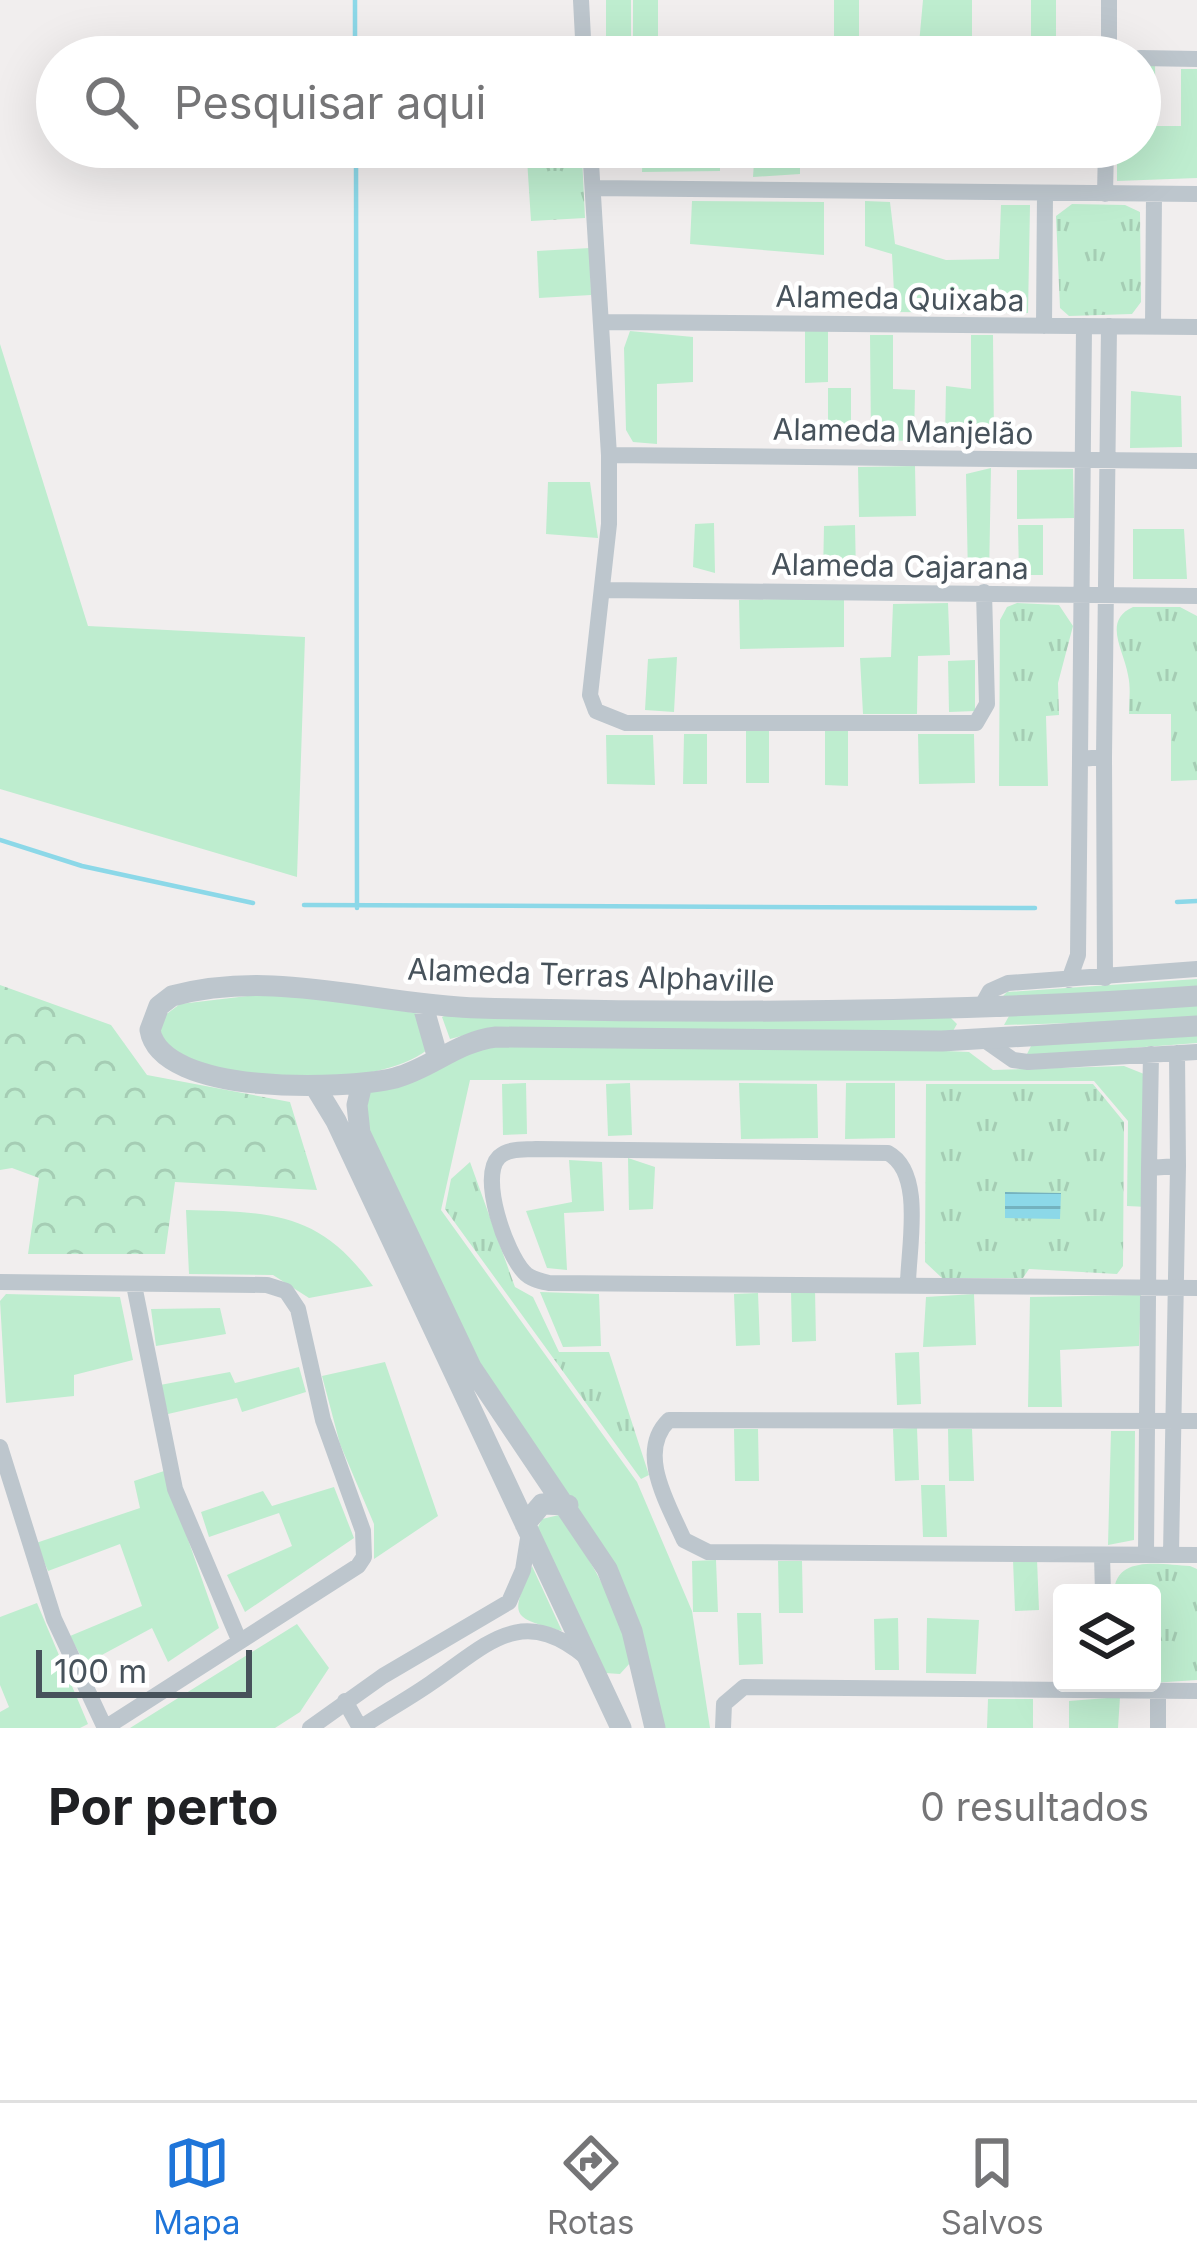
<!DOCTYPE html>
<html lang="pt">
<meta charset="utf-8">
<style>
:root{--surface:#fff;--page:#f6f6f6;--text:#202124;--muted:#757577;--line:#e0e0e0;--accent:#1f75d9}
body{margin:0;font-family:Inter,sans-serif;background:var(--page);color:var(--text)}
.controls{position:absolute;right:36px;bottom:36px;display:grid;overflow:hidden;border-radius:12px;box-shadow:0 12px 48px #0002}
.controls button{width:108px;height:108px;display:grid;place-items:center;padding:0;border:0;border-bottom:3px solid var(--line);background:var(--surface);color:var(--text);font:60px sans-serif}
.scale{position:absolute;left:36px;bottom:30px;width:216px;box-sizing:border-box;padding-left:12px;border:6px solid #47525b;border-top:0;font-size:33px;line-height:42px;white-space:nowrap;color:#47525b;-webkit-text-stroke:9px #fff;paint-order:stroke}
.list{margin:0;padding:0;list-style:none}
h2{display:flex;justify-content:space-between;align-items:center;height:156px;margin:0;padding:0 48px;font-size:51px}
h2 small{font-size:39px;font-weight:400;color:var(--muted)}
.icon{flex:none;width:66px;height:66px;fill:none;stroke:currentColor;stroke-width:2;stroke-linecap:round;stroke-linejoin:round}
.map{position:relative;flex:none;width:1197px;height:1728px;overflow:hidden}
.search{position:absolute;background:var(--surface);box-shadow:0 12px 48px #0002;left:36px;right:36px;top:36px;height:132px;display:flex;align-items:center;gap:30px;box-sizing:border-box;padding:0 42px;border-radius:66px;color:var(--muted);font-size:45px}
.sheet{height:372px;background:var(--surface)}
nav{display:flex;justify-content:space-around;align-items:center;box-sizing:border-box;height:168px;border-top:3px solid var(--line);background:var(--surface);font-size:33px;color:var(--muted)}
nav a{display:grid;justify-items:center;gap:6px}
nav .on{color:var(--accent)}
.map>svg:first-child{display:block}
.grass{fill:#beedcf}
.forest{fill:url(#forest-crowns)}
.park{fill:url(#park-tufts)}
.water{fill:url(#water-rules)}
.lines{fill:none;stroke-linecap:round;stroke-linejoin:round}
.stream{stroke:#8cd8e8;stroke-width:4.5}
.minor{stroke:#bdc6cd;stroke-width:16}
.tertiary{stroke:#bdc6cd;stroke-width:21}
.labels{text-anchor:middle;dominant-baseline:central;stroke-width:9;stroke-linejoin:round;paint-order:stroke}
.street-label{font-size:30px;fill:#47525b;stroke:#fff}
</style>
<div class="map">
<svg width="1197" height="1728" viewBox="0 0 1197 1728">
<defs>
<pattern id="forest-crowns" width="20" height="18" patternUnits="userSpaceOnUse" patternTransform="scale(3)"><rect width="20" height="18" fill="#beedcf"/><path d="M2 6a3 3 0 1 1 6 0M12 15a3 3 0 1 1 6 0" fill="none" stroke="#a5cdb4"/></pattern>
<pattern id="park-tufts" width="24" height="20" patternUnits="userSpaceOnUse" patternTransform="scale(3)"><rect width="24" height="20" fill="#beedcf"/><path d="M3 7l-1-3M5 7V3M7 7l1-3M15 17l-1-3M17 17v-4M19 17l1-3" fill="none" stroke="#a5cdb4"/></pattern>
<pattern id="water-rules" width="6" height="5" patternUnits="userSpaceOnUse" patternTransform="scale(3)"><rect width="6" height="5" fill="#8cd8e8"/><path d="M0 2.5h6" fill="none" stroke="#74b2bf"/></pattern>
</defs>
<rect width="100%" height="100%" fill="#f1eeee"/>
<path class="grass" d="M606,0h25v38h-25z
M633,0h25v37h-25z
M834,0h25v39h-25z
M923,0h49v45l-53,-1z
M1031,0h25v45h-25z
M1140,64h15l1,62h25v-57h16v109l-80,3v-34h23z
M643,147h77v24l-78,1z
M755,147h45v27l-47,3z
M692,201l132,1v53l-134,-11z
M865,201l25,1 5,42 51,16 53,-1 2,-54h29l-2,108 -133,-1 -3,-58 -27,-8z
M590,248l1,47 -52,3 -2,-47z
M805,328h23v54l-23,1z
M630,331l63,6v45l-36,2v60l-24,-2 -7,-12 -2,-82z
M870,335h23v54l22,1 -1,51 -43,-1z
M971,335h22l1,106 -49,-2 1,-53 25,3z
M0,344l88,282 217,11 -8,240 -297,-88z
M828,388h23v55h-23z
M1131,391l50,5 1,51 -52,1z
M915,466l1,50 -57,1 -1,-50z
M991,468l-2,109 -21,1 -2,-104z
M1073,469l1,49 -57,1v-49z
M548,482h42l8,56 -52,-4z
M714,523v1l1,49 -22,-6 2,-43z
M855,525l1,50 -33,1 1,-50z
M1018,525h25v50h-24z
M1133,529h51l3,50h-54z
M844,598v49l-104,2 -1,-49z
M948,603l2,52 -32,1 -1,58h-54l-3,-56 31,-1 2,-53z
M677,657l-3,55 -29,-2 3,-51z
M975,660v51l-26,1 -1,-51z
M746,729h23v54h-23z
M825,731h23v55l-23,-1z
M684,734h23v50h-24z
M918,734h56l1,49 -56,1z
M606,735h47l2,50 -48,-1z
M1197,979v12l-195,6 5,-5z
M257,995l61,1 102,18 7,36c-55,42 -209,34 -265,-6l-2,-25 20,-15z
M1197,1004v15l-193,6 5,-9z
M448,1014l503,4 6,6 -4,7h-473l-30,8 -8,-22z
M1197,1033v10l-171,13 6,-12z
M668,1039l301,13 24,18 131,-4 20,8 4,133 -21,-1 1,-85 -34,-40 -624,-1 -29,130 196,272 55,129 18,117h-55l-23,-97 -106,-179 -165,-319 1,-49 107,-44z
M526,1083l1,51 -24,1 -1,-51z
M630,1083l2,52 -24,1 -2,-52z
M739,1083l78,1 1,54 -77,1z
M846,1083h49v55l-50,1z
M628,1158l27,9 -2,42 -24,1z
M569,1160l33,2 2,49 -40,2 3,57 -20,-2 -21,-57 46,-9z
M186,1210c86,2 134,2 187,76l-64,12 -36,-23 -84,-1z
M815,1289l1,52 -24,1 -1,-52z
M540,1292l59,2 2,52 -38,1z
M758,1293l2,52 -24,1 -2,-52z
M6,1294l114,3 13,63 -59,15v21l-68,7 -6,-102z
M974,1294l2,51 -53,2 3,-50z
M1141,1295l-2,51 -79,4 2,57h-34l2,-110z
M220,1308l6,26 -70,12 -5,-37z
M919,1352l2,52 -24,1 -2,-52z
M385,1362l53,154 -64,43v-35l-34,-80 -18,-68z
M299,1367l7,25 -64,20 -5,-14 -69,16 -8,-29 70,-13 5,11z
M917,1428l2,52 -24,1 -2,-52z
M734,1429h24l1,52h-24z
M948,1429h24l2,52h-25z
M1111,1431h24l-1,109 -26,5z
M164,1471l55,157 -51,34 -16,-34 -67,36 -15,-28 72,-30 -22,-62 -72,27 -12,-28 104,-35 -6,-27z
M921,1485h24l2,52h-24z
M334,1487l20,51 -109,74 -18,-37 65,-29 -13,-33 -70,24 -8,-25 62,-21 9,15z
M559,1515c33,46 60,91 71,148l-10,11 -15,-1 -68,-144 5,-10z
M1037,1559l2,51 -24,1 -2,-51z
M716,1560l2,52h-25l-1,-51z
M778,1561h24l1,52h-24z
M532,1566l30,65c-53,-14 -51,-15 -30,-65z
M37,1603l51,121 -8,4h-80v-16l9,-5 -9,-22v-68z
M737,1613h24l2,51 -24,1z
M898,1618l1,52h-24l-1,-51z
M927,1618l52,2 -3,54 -50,-1z
M297,1624l32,44 -29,44 -25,16h-145z
M1120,1697l-2,31h-49v-27z
M988,1699h45v29h-46z"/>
<path class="forest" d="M0,985l111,40 36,50 143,27 27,88 -142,-8 -10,72h-137l11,-76 -27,-10 -12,2z"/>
<path class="park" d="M582,156l3,62 -54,3 -4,-62z
M1072,204l53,1 15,7 1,90 -9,12 -63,2 -9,-8 -4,-92z
M1017,603l42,2 14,21 -15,57 1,32 -13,1 2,70h-49l1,-166 7,-13z
M1133,607h47l17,9v164l-26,1v-67h-42c0,-13 2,-26 -1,-39 -4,-25 -26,-54 5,-68z
M926,1084h167l31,38 -1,144 -6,8 -88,-5 -6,9h-81l-17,-16z
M470,1162l45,125 18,10 26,55h50l40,123 -8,4 -196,-270 6,-30z
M1190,1566l7,3v111l-45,3v-90h-38c1,-39 48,-28 76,-27z"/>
<path class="water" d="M1005,1192l56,1 -1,26 -55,-1z"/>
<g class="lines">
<path class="stream" d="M355,0v57
M356,147l1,761
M0,840l82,26 171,37
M1177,902l20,-1
M304,905l731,3"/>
<path class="minor" d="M581,0l3,57
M1109,0v57
M584,53l301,4
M1140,58l57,1
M590,147l19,308v69l-19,171 6,16 30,12h350l11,-19 -3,-112
M593,188l604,6
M1105,194l1,-47
M603,322l594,5
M1044,326l1,-133
M1153,327l1,-133
M609,455l588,6
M603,590l594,6
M1104,757l5,-431
M1080,759l4,-433
M1069,980l9,-25 2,-196 24,-2 1,221
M980,1009l10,-18 18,-8 189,-14
M983,1039l30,21 15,2 169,-10
M1151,1054l-2,114 29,-2 -1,-113
M0,1282l267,3 19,6 12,18 25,111 40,111 1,26 -6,9 -253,162
M134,1285l41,204 64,151
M908,1285c0,-36 17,-112 -20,-132l-352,-4c-13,1 -27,-1 -37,8 -20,20 7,96 25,115 6,7 16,9 25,11l648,5
M1197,1421l-528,-1c-33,32 -1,84 15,120l24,12 489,3
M0,1447l54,172 51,109
M1146,1554l3,-386
M1171,1554l7,-388
M1102,1555l1,38
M1158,1691v37
M345,1701l15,27c24,-16 48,-29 71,-45 56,-38 90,-80 155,-26
M310,1728l73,-52 126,-74 14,-32 6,-38
M723,1728l1,-24 20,-17 453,4"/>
<path class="tertiary" d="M1197,996c-239,17 -479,18 -718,12 -104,-3 -202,-40 -307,-12l-13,10 -9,24c11,66 195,60 245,48 37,-10 61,-36 101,-41l446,4 255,-15
M423,1006l14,49
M362,1084l-5,21 3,28 111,234 136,202 25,62 23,97
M316,1088l20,33 285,607
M525,1524l17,-20 26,1"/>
</g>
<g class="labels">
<g class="street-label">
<text transform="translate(900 298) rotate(1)">Alameda Quixaba</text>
<text transform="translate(903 431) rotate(1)">Alameda Manjelão</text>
<text transform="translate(900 566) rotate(1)">Alameda Cajarana</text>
<text transform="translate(591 975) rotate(2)">Alameda Terras Alphaville</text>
</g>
</g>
</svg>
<div class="controls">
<button><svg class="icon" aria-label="layers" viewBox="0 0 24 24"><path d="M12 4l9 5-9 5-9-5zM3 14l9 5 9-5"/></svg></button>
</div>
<div class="scale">100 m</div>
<div class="search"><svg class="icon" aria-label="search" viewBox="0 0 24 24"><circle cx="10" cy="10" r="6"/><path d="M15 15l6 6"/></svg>Pesquisar aqui</div>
</div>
<section class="sheet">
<h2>Por perto<small>0 resultados</small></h2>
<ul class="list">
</ul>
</section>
<nav>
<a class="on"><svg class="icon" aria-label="map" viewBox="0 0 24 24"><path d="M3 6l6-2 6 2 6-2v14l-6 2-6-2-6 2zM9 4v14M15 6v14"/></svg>Mapa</a>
<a><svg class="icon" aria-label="directions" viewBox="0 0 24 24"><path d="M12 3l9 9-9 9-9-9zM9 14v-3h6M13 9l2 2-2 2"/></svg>Rotas</a>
<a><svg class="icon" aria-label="saved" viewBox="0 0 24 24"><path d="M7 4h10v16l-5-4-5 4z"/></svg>Salvos</a>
</nav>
